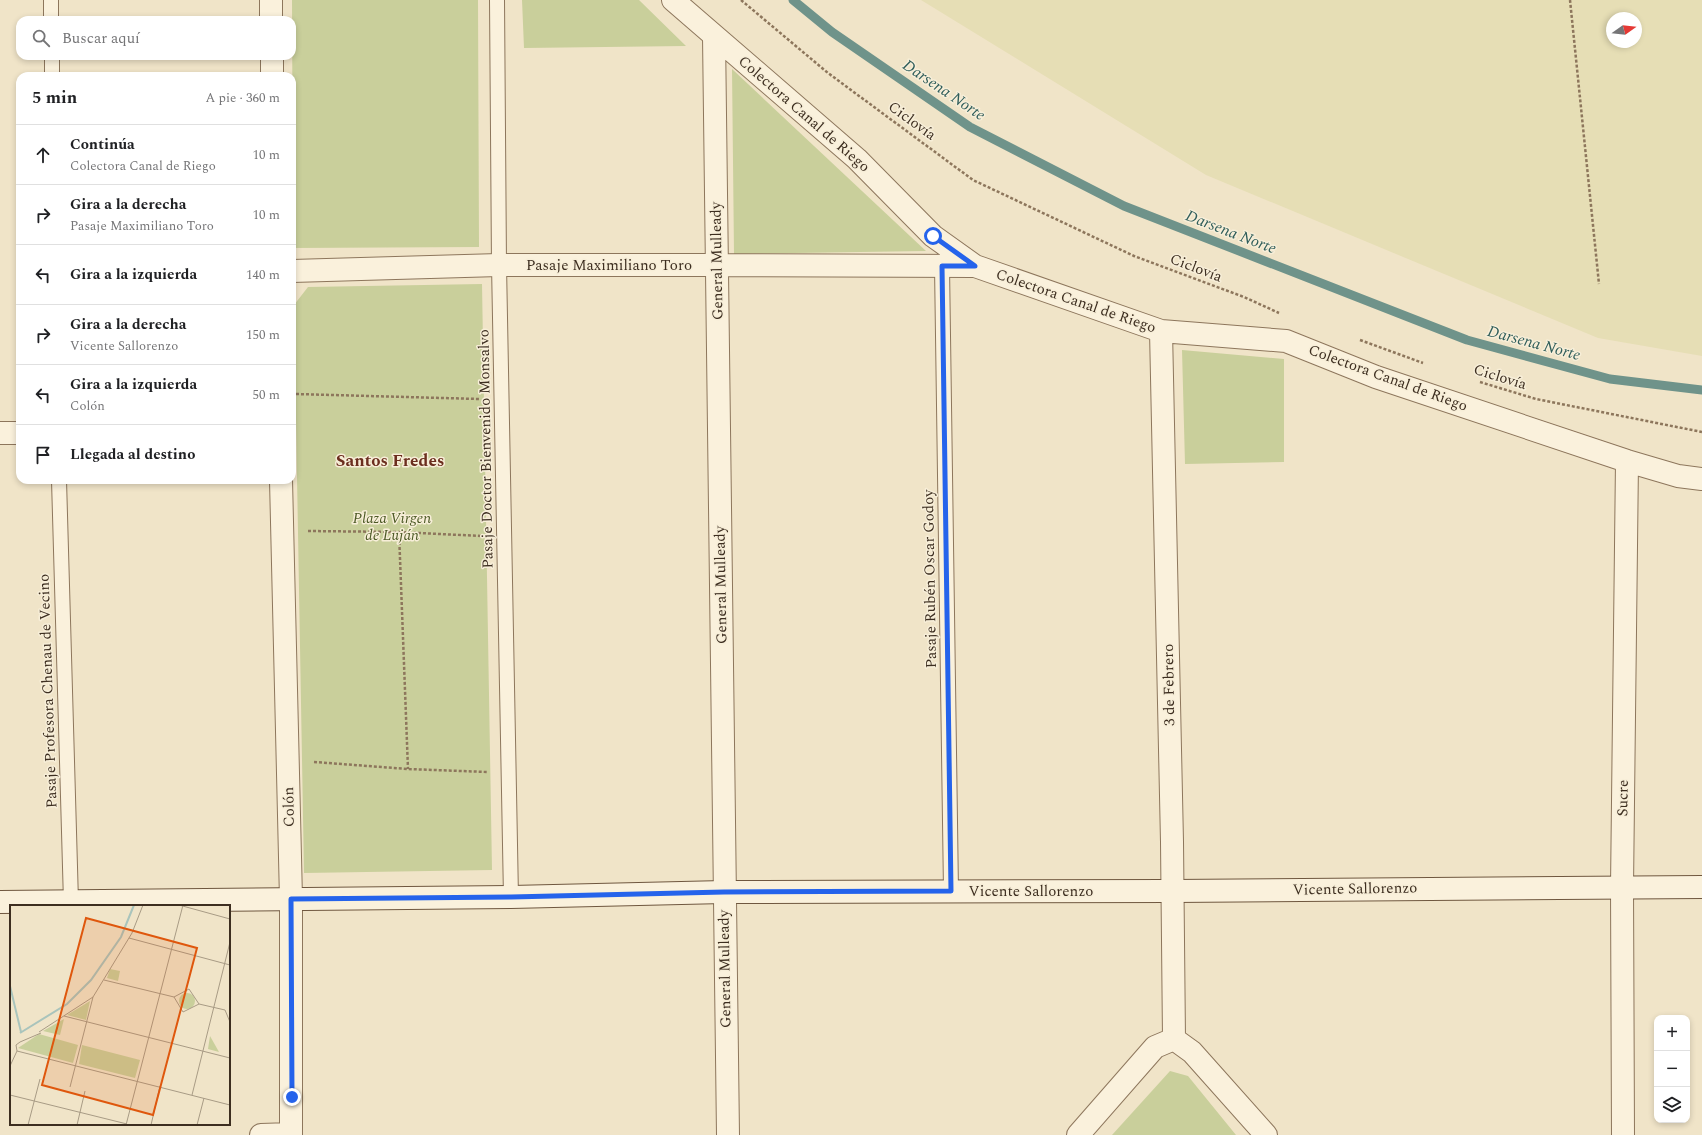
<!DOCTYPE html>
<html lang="es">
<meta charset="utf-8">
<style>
:root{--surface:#fff;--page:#f6f6f6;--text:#202124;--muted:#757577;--line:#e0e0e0}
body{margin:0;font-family:Spectral,serif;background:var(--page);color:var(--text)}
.controls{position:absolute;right:12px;bottom:12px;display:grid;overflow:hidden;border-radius:8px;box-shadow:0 2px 6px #0003}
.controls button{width:36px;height:36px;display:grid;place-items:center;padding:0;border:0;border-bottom:1px solid var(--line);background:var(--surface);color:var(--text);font:20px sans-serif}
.compass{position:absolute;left:1606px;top:12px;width:36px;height:36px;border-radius:50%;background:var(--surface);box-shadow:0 2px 6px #0003;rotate:75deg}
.stop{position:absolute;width:12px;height:12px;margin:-9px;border:3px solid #2563eb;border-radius:50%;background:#fff}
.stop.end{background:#2563eb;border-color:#fff;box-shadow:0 1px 4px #0008}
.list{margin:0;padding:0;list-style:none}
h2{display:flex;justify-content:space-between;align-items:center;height:52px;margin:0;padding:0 16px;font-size:17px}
h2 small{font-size:13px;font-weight:400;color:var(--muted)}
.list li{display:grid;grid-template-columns:26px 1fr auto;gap:12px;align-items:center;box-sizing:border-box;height:60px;padding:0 16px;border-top:1px solid var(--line)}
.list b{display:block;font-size:15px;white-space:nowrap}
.list p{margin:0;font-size:13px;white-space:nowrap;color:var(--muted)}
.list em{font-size:13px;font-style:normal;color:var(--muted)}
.icon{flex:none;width:22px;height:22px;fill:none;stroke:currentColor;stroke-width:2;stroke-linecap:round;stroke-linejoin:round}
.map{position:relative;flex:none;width:1702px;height:1135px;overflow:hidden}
.search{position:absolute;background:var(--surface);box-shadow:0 2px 6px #0003;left:16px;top:16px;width:280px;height:44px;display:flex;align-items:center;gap:10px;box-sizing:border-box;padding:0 14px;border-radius:12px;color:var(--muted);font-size:15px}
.panel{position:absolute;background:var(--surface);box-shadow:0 2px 6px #0003;left:16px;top:72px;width:280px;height:412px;border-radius:12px}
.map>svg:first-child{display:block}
.farmland{fill:#e6deb5;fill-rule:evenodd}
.green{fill:#c9cf9b}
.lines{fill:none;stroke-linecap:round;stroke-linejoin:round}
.stream{stroke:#6f938a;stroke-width:9}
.lane-casing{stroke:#8d765c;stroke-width:16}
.street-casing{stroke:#8d765c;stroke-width:24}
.secondary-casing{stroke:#6f573f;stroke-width:24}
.path{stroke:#8d765c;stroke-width:2.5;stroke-dasharray:3 2;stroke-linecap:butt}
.lane{stroke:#faf1dc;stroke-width:14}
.street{stroke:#faf1dc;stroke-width:22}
.secondary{stroke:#faf1dc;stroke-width:22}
.route{stroke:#2563eb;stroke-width:5}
.labels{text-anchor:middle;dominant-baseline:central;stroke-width:3;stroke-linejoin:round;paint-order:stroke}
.street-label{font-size:15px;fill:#3d2e20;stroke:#f7eed8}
.park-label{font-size:15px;font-style:italic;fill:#4d5a26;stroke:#f7eed8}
.water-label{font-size:16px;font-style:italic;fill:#2f5d5a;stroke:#f7eed8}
.quarter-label{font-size:17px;font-weight:bold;fill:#6b2e1e;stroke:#f7eed8}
.inset-river{fill:none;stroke:#a9c4bc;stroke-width:2}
.inset-road{fill:none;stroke:#a89b85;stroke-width:1}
.view{fill:#df570d;fill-opacity:0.15;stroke:#df570d;stroke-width:2}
.inset-edge{fill:none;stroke:#3d2e20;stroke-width:2}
</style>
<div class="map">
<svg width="1702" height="1135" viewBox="0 0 1702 1135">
<rect width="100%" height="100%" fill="#f0e4c8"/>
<path class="farmland" d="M921,0h781v356l-104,-18 -392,-163zM1612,18h24v24h-24z"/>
<path class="green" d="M292,0h186l1,247 -186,1z
M522,0h117l47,46 -162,2z
M732,69l194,182 -192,3z
M482,284l10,586 -188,3 -10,-568 14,-18z
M1182,350l102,9v103l-99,2z
M1170,1071l18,5 48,59h-124z"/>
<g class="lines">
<path class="stream" d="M793,0l39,32 138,95 154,79 343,134 143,39 92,11"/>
<g class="lane-casing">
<path id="lane" d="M51,0v20
M497,0l2,265 12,632
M52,56v20
M942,266l9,625
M59,480l12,422"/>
</g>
<g class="street-casing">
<path id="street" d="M271,0v20
M673,0l184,159 76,77 42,30 186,65 125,10 90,36 251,84 51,15 24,3
M714,36l14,1099
M272,56v20
M292,271l207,-6h218l258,1
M1161,331l11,511 2,197
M0,433h20
M281,480l10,419v236
M1174,1039l18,13 74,83
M261,1135l30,-1
M1078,1135l77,-88 19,-8
M1623,1135l-1,-248 5,-426"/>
</g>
<g class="secondary-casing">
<path id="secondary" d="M0,902l511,-5 213,-5 449,-1 529,-4"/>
</g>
<path class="path" d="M741,0l87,73 145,107 161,76 110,41 35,16
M1570,0l29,284
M1360,340l63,23
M1480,382l56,17 166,33
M296,394l183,5
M308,531l91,1 82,4
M399,532l9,237
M314,762l94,7 79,3"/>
<use href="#lane" class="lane"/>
<use href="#street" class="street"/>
<use href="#secondary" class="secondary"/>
</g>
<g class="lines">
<path class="route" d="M292,1097l-1,-198 220,-2 213,-5 227,-1 -9,-625h33l-42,-30"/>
</g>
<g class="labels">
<g class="street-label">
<text transform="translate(804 114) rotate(41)">Colectora Canal de Riego</text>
<text transform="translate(912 121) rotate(36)">Ciclovía</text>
<text transform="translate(717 261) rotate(-91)">General Mulleady</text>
<text x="609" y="265">Pasaje Maximiliano Toro</text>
<text transform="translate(1196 268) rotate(21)">Ciclovía</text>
<text transform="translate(1076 301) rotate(19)">Colectora Canal de Riego</text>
<text transform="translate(1500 377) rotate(17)">Ciclovía</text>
<text transform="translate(1388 378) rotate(20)">Colectora Canal de Riego</text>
<text transform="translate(486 449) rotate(-91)">Pasaje Doctor Bienvenido Monsalvo</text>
<text transform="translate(930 579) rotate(-91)">Pasaje Rubén Oscar Godoy</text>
<text transform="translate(721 585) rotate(-91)">General Mulleady</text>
<text transform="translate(1169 685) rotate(-91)">3 de Febrero</text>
<text transform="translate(48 691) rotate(-92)">Pasaje Profesora Chenau de Vecino</text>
<text transform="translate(1623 798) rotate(-89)">Sucre</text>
<text transform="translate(289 807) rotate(-91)">Colón</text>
<text transform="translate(1355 889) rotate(-1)">Vicente Sallorenzo</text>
<text x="1031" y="891">Vicente Sallorenzo</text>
<text transform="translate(725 969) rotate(-91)">General Mulleady</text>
</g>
<g class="park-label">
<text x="392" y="518">Plaza Virgen<tspan x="392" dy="17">de Luján</tspan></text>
</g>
<g class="water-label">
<text transform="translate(944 90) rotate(34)">Darsena Norte</text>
<text transform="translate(1231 232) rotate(21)">Darsena Norte</text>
<text transform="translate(1534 343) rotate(15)">Darsena Norte</text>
</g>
<g class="quarter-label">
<text x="390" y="461">Santos Fredes</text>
</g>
</g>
<g transform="translate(10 905)">
<rect width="220" height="220" fill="#f0e4c8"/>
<path d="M100,64l10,2 -2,10 -11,-3zM169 96a8 8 0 1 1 16 0a8 8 0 1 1-16 0ZM80,96l-4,19 -19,-5zM54,114l-4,16 -17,-4zM29,129l39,11 -5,18 -55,-15zM200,131l9,16 -11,-3zM72,140l58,15 -5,18 -56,-14z" fill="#c9cf9b"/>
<path class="inset-river" d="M0,81l11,46M10,128l47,-29 24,-24 30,-43 13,-32"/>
<path class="inset-road" d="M169,0l51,14M119,33l101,27M94,75l70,17M164,92l9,15 16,-8M164,92l15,-8 10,15M189,99l26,6M215,105l5,12M54,111l166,42M29,127l54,-35 39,-64 11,-28M7,146l213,54M7,146l-1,-6 4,-3 21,-9M0,161l7,-15M60,182l23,-90M0,190l117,29M182,190l38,-153M18,220l12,-46M67,220l8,-34M116,220l57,-220M141,220l9,-39M187,220l7,-27"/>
<path class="view" d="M76,13l111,30 -44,167 -111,-30z"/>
<rect width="220" height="220" class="inset-edge"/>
</g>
</svg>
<div class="controls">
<button>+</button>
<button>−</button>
<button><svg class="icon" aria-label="layers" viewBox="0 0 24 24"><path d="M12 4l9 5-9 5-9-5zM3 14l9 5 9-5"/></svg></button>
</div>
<svg class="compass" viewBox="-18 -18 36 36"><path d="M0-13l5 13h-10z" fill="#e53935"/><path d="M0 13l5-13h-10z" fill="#757577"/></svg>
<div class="stop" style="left:933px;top:236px"></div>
<div class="stop end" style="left:292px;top:1097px"></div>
<div class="search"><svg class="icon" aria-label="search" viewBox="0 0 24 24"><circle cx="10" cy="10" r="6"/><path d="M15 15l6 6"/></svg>Buscar aquí</div>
<section class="panel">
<h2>5 min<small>A pie · 360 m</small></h2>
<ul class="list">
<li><svg class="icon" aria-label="ahead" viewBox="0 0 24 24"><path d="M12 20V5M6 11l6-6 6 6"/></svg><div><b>Continúa</b><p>Colectora Canal de Riego</p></div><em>10 m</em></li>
<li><svg class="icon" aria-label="right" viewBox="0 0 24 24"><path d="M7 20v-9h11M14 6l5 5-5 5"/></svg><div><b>Gira a la derecha</b><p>Pasaje Maximiliano Toro</p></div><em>10 m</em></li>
<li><svg class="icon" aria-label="left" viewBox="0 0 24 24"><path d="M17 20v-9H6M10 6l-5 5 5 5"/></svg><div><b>Gira a la izquierda</b></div><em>140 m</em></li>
<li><svg class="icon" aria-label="right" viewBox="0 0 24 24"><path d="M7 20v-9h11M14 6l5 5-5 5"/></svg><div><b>Gira a la derecha</b><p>Vicente Sallorenzo</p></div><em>150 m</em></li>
<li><svg class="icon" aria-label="left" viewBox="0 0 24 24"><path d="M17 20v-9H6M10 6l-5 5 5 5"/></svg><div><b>Gira a la izquierda</b><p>Colón</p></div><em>50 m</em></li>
<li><svg class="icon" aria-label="arrive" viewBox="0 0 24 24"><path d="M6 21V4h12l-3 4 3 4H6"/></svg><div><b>Llegada al destino</b></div></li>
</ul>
</section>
</div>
